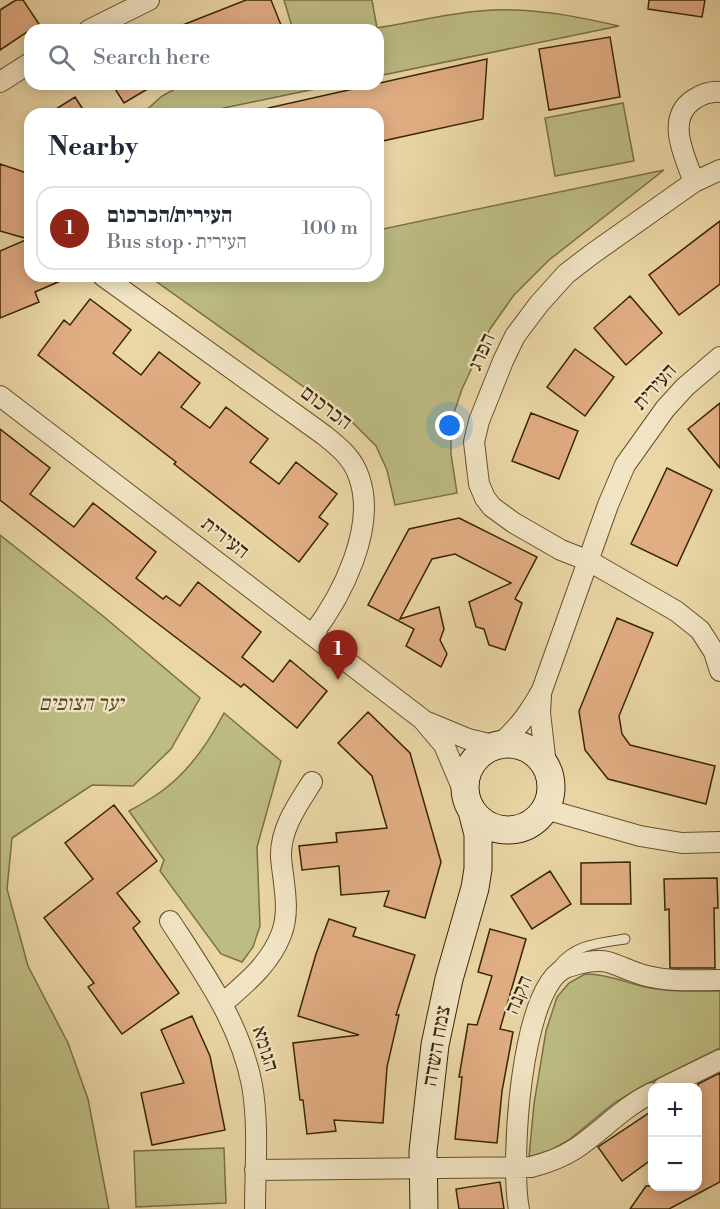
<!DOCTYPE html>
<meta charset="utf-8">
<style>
:root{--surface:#fff;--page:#f6f6f7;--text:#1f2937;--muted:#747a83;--line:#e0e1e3;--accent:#8f2418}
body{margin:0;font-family:"Libre Bodoni","Frank Ruhl Libre",serif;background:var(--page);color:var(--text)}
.controls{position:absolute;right:18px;bottom:18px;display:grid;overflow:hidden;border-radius:12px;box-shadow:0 3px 15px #0003}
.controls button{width:54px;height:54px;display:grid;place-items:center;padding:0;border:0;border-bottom:2px solid var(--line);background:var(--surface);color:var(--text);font:30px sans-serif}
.you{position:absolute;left:450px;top:426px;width:21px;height:21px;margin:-15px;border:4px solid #fff;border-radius:50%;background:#1a73e8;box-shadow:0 0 0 9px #1a73e833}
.badge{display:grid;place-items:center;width:39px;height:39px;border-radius:50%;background:var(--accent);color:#fff;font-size:20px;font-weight:700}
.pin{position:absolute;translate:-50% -50px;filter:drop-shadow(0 2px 3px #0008)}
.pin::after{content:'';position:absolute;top:32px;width:21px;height:18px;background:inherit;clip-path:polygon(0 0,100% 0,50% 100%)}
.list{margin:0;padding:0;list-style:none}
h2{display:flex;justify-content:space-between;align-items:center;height:78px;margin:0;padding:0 24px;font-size:26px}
h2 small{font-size:20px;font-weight:400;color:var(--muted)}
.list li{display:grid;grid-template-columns:39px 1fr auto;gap:18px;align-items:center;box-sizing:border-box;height:84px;margin:0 12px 12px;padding:0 12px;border:2px solid var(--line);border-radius:18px}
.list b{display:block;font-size:22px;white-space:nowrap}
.list p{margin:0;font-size:20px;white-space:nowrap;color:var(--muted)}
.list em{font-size:20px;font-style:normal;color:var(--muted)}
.icon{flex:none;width:33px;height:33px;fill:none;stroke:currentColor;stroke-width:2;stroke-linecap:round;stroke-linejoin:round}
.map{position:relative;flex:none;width:720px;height:1209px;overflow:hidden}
.search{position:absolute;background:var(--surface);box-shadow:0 3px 15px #0003;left:24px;top:24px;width:360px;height:66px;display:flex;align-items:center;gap:15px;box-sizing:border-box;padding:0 21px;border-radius:18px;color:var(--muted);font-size:22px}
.panel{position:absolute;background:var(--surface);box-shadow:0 3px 15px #0003;left:24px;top:108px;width:360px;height:174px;border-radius:18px}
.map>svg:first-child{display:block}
.green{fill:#bdbd83;stroke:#7b7044;stroke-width:1.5}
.building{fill:#e2ae84;stroke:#392405;stroke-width:1.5}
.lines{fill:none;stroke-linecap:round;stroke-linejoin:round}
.lane-casing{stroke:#66512d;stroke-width:11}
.street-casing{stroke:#66512d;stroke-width:22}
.secondary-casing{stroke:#392405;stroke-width:29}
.lane{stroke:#f2e5c5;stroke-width:9}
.street{stroke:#f2e5c5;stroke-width:20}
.secondary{stroke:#f2e5c5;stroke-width:27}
.labels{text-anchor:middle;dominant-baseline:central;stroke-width:4.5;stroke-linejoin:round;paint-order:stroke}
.street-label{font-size:21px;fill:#392405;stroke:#f2e5c5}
.park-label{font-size:21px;font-style:italic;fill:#5a4a24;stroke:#f2e5c5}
</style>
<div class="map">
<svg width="720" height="1209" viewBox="0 0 720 1209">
<rect width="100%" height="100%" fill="#ebd7a6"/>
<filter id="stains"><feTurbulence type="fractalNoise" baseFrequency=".00333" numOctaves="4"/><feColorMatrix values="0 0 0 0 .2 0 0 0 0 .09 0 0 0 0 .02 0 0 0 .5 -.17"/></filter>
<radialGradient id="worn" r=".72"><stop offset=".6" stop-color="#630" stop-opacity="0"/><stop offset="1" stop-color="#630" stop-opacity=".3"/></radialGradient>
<path class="green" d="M284,0h88l5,28c44,-7 92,-20 137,-18 36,1 70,8 105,16l-241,50v-46h-85z
M184,84h155l-144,30h-53l20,-18z
M623,103l11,58 -79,15 -10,-58z
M664,170l-115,90 -35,35 -24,34 -28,60 -11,33v32l6,39 -62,12 -8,-35 -11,-24 -26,-26 -200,-143 228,-1v-46z
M0,535l103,81 97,82 -29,51 -38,37 -41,-1 -80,53 -5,51 21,77 40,77 20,56 21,110h-109z
M224,713l57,48 -24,86 3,79 -7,21 -11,15 -21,-8 -61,-83 4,-11 -35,-49c11,-6 22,-12 33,-20 26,-19 47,-49 62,-78z
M585,974c22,0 39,8 60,13 24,5 50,4 75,4v57l-77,38 -29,17 -45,37 -18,10 -22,7 5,-53 12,-73 11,-34 12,-14z
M224,1148l2,55 -90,4 -2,-56z"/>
<path class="building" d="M16,0h7l16,24 -39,26v-40z
M246,0h25l10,25 -12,5h-99z
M649,0h56l-3,17 -54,-8z
M610,37l10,60 -71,13 -10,-61z
M487,59l-4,60 -105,23v-28h-109l-1,-6z
M112,84h44l-32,19z
M75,97l11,17h-38z
M0,164l30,10v102h42l-37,16 4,10 -39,16v-67l28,-12 -28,-8z
M720,221v63l-41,31 -30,-40z
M630,296l32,37 -36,32 -32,-37z
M90,299l41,31 -18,23 28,22 18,-23 41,31 -19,24 29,21 16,-21 42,32 -18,23 29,22 17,-22 41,32 -18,23 9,7 -29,38 -125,-98 2,-2 -138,-107 26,-35 6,5z
M575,349l39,28 -29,39 -38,-29z
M720,403v65l-32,-39z
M531,413l47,18 -19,48 -47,-18z
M0,429l50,39 -20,26 44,33 19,-24 63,49 -20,26 27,21 3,-3 14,10 18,-24 63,50 -19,25 31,25 17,-22 37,31 -30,37 -53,-44 -3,3 -105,-80 -136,-107z
M667,468l45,22 -35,76 -46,-22z
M459,518l78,39 -22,42 7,4 -17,47 -16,-5 -5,-16 -8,-2 -7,-25 42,-19 -56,-29 -23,5 -32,60 39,-12 5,22 -4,11 7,14 -6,13 -35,-21 8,-17 -46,-24 41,-76z
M617,618l36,15 -34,83 3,18 8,11 85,21 -9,38 -98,-25 -23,-29 -6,-39z
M368,712l42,41 31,109 -16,56 -41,-12 5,-15 -48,4 -2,-29 -37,4 -3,-24 38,-4 -1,-9 51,-5 -15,-52 -34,-33z
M114,805l43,56 -40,32 23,29 -7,6 46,65 -57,41 -34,-47 6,-4 -50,-65 49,-39 -28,-36z
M630,862l1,42h-50v-41z
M550,871l21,33 -39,25 -21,-33z
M717,878l1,30h-4l1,60h-45l-1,-59 -4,1 -1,-31z
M329,919l27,9 -3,8 62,19 -19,60h3l-12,52 -4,56 -49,-3 2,11 -29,3 -4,-34h-3l-7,-57 66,-8 -61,-19 18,-62z
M490,929l36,10 -26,90 13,3 -11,59 -5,52 -42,-4 7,-62h-3l9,-53 9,1 15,-49 -14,-4z
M192,1016l18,40 15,74 -73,15 -11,-52 43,-10 -23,-53z
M720,1073v109l-51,27h-39l16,-23h52v-102z
M652,1111v48l-30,22 -24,-34z
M500,1182l4,27h-45l-3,-20z"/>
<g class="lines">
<g class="lane-casing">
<path id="lane" d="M558,966c17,-22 42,-23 67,-27"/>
</g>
<g class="street-casing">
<path id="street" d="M89,30l60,-30
M0,82l30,-19
M720,92c-10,-1 -18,2 -27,8 -28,19 -8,57 1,82l26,-12
M694,182l-102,72 -26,20 -27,30 -24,32 -12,25 -24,60 -5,21 5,42 6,14 7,9 22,16 47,27 28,11 87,50 24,19 14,22 6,19
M103,276l221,159c15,12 29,23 35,42 18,50 -17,119 -47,158
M0,396l422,323 22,26 22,52
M541,696l-1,17 6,52
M427,722l41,17 25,6
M501,743c18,-16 29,-31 41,-53l66,-185 17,-40 40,-56 20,-22 35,-30
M545,809l95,27 42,7 38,-1
M170,921c34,52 70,102 82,164 7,40 3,84 3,124
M222,1004c24,-21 47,-39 59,-69 10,-25 2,-52 0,-78 -1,-28 17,-53 31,-75
M663,1088l57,-28
M255,1170l276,-3c16,-4 30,-9 44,-18 27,-18 48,-42 77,-56
M519,1209c-9,-43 1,-227 49,-242 11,-4 29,-8 40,-5 13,4 26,11 39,14 24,6 49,4 73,4"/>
</g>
<g class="secondary-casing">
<path id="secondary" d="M465 787a43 43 0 1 1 86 0a43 43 0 1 1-86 0Z
M424,1209l-1,-58 12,-106 14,-66 26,-91 3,-19v-35l-6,-23"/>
</g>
<use href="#lane" class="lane"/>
<use href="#street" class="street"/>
<use href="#secondary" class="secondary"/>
</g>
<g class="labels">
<g class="street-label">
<text transform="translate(482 352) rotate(-66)">הפרג</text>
<text transform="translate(655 387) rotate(-48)">העירית</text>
<text transform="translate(326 408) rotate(37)">הכרכום</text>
<text transform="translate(225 538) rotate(38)">העירית</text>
<text transform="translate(519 995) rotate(-67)">הקנה</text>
<text transform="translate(437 1046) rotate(-80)">צמח השדה</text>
<text transform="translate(265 1049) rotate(73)">הגומא</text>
</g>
<g class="park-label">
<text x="81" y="704">יער הצופים</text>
</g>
</g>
<rect width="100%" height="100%" filter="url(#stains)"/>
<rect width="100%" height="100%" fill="url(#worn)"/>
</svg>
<div class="controls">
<button>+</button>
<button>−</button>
</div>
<div class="you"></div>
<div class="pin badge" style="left:338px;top:680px">1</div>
<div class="search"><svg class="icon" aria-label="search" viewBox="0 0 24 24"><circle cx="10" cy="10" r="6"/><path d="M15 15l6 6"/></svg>Search here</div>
<section class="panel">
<h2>Nearby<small></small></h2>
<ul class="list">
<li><span class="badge">1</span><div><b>העירית/הכרכום</b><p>Bus stop · העירית</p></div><em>100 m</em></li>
</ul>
</section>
</div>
